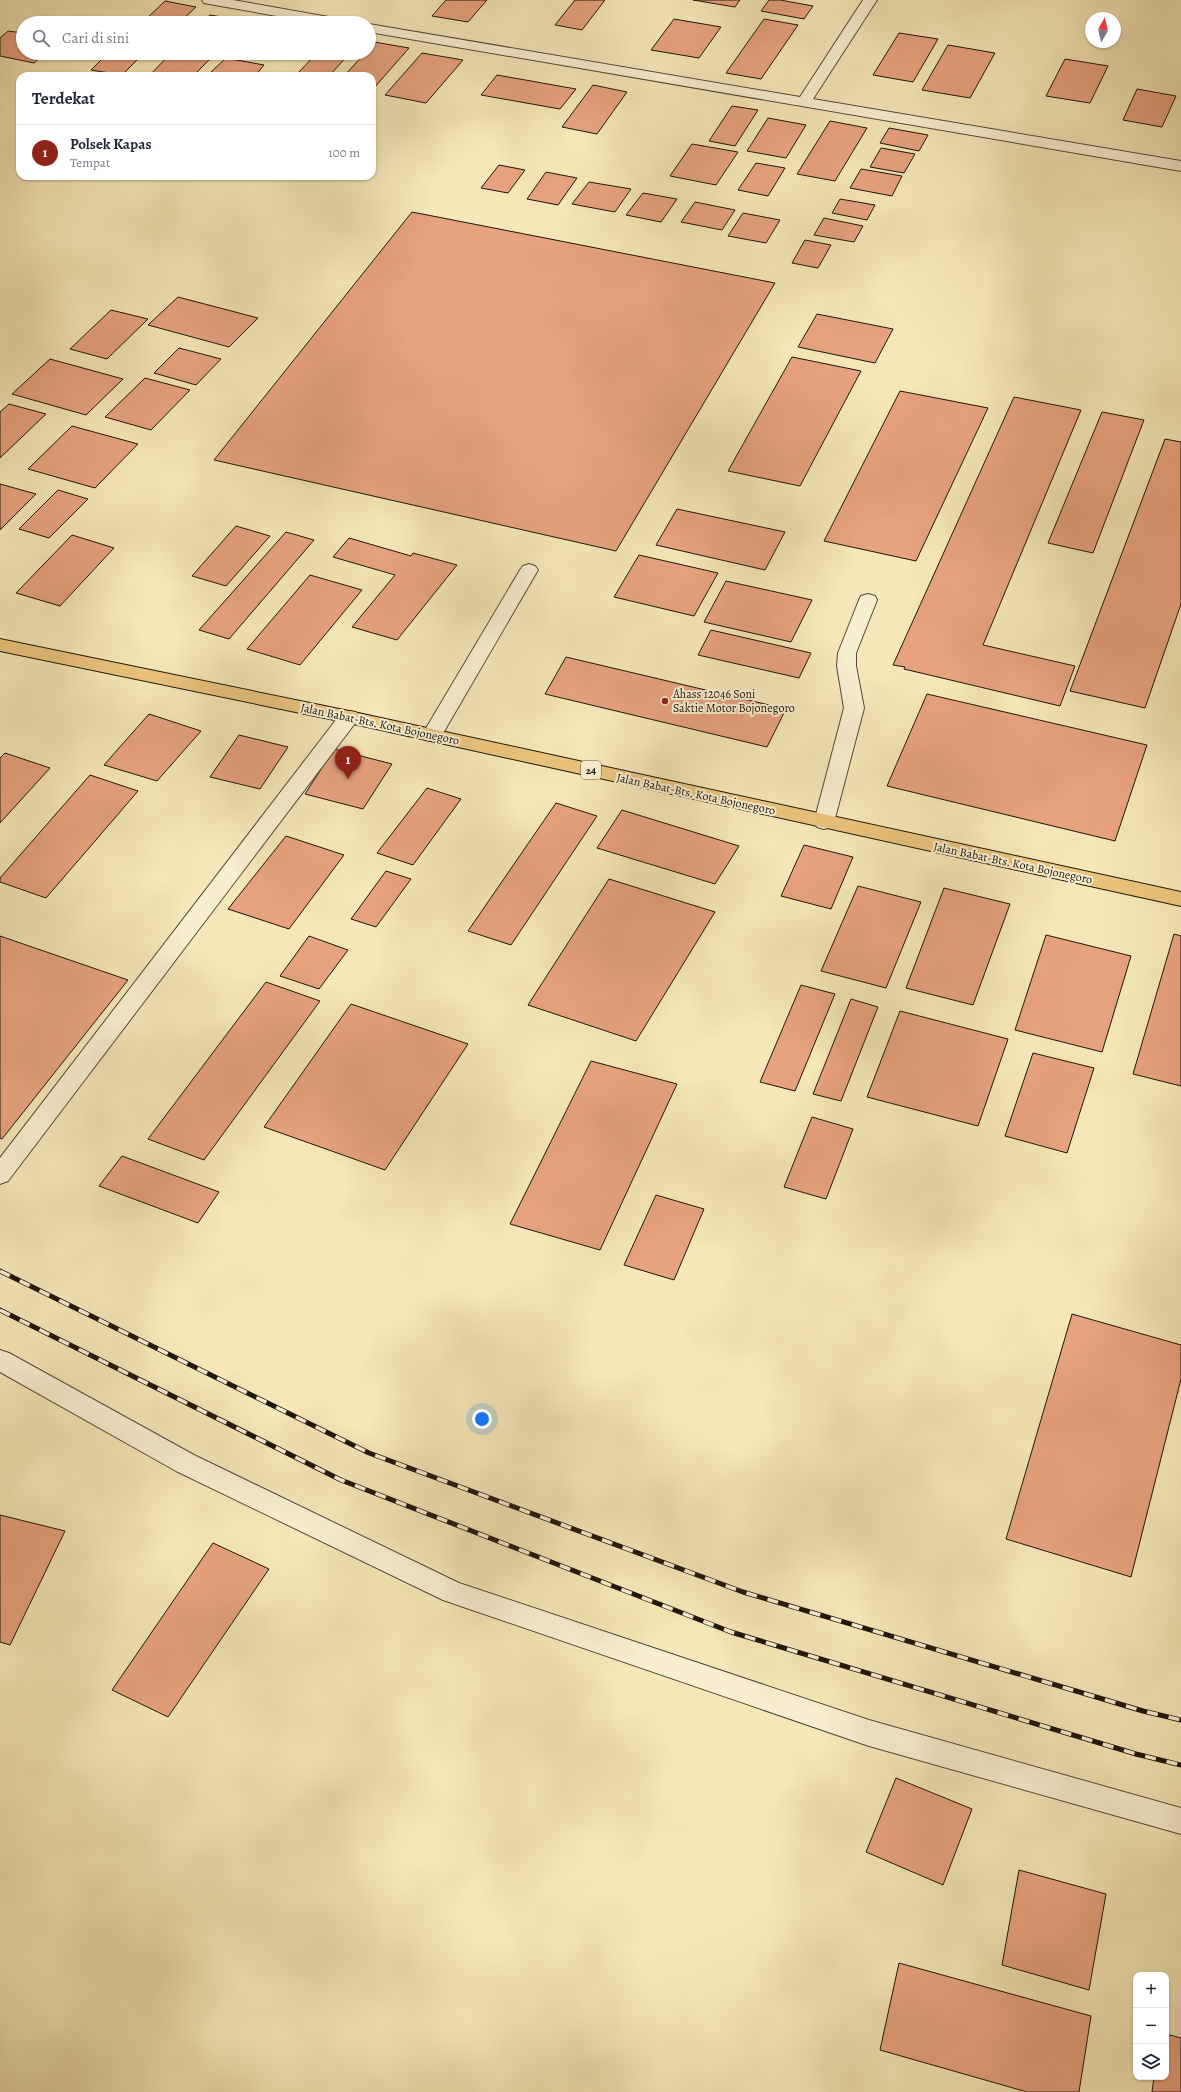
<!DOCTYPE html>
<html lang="id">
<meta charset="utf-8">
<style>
:root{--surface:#fff;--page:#f2f2f3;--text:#1f2937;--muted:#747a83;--line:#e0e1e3;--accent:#8f2418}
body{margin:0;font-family:Alegreya,serif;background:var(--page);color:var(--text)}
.controls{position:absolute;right:12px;bottom:12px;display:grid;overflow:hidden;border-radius:8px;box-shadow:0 1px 3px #0004}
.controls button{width:36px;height:36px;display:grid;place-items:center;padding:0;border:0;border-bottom:1px solid var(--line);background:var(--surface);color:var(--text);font:20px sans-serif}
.compass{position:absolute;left:1085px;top:12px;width:36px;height:36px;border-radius:50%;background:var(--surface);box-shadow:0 1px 3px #0004;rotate:8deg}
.you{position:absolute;left:482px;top:1419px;width:14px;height:14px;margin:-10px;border:3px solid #fff;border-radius:50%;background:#1a73e8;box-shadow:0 0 0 6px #1a73e833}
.badge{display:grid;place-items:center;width:26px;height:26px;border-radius:50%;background:var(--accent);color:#fff;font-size:13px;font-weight:700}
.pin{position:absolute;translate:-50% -33px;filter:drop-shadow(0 1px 2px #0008)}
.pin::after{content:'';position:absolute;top:21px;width:14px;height:12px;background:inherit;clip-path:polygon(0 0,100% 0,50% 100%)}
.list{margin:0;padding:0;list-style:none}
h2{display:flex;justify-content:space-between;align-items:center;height:52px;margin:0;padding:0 16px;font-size:17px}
h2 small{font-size:13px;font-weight:400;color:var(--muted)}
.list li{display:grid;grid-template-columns:26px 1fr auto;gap:12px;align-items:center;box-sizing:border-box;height:56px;padding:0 16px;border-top:1px solid var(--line)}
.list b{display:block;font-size:15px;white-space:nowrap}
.list p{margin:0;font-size:13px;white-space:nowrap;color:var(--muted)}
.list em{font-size:13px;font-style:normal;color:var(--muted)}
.icon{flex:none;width:22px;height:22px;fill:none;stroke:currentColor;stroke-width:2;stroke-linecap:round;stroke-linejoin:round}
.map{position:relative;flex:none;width:1181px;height:2092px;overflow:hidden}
.search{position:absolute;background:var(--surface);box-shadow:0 1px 3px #0004;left:16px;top:16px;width:360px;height:44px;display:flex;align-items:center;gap:10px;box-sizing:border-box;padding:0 14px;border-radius:22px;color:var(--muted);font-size:15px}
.panel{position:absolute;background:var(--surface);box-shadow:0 1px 3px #0004;left:16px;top:72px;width:360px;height:108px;border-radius:12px}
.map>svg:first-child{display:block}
.building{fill:#e7a27f;stroke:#1d160d}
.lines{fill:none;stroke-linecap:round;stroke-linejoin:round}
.service-casing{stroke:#534a38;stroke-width:2}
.minor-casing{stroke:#534a38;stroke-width:2}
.trunk-casing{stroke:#1d160d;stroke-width:2}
.service{fill:#f8efd0;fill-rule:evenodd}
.minor{fill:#f8efd0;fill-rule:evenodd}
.trunk{fill:#eac47c;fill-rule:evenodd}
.rail-casing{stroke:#1d160d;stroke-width:5}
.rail{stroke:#f8efd0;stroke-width:3.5;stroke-dasharray:11;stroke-linecap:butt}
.poi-dot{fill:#8f2418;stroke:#f8efd0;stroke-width:1.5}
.labels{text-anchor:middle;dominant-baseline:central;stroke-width:4;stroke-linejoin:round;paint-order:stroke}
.shield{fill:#f8efd0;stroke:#5f5748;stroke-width:1}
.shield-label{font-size:11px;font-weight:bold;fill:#1d160d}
.poi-label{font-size:12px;fill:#1d160d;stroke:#f8efd0;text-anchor:start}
.street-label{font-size:12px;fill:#1d160d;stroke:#f8efd0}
</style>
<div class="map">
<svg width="1181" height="2092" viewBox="0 0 1181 2092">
<rect width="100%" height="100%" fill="#f5e7b7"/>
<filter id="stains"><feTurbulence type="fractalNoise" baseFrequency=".005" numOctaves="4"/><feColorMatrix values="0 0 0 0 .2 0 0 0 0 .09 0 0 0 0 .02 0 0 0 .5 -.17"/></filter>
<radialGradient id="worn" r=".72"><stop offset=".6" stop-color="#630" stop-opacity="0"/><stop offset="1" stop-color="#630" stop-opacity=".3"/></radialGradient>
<path class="building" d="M446,0h41l-19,22 -36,-6z
M575,0h30l-23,30 -27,-5z
M693,0h47l-5,7z
M769,0h11l33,6 -9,13 -43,-8z
M165,1l31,6 -17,16h-37z
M210,15l36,6 -1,2h-44z
M674,19l47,8 -22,31 -48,-8z
M764,19l34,6 -37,54 -35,-6z
M8,31l15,2v20h22l-11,10 -34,-7v-18z
M899,33l39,6 -25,43 -40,-7z
M374,42l35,6 -35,40h-2v-12h-28l21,-23h4v-5z
M948,45l47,8 -25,45 -48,-8z
M108,53h22l12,2 -20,20 -31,-5z
M171,53h45l-23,23h-44z
M317,53h33l-21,23 -31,-3z
M422,53l41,7 -37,43 -41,-8z
M226,58l38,7 -9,11h-30l-15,-3z
M1065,59l43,7 -18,37 -44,-7z
M497,75l79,14 -16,20 -79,-14z
M593,85l34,7 -30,42 -35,-7z
M1137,89l39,7 -14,31 -39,-7z
M732,106l26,4 -23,36 -26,-5z
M768,118l38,7 -20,33 -39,-7z
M830,121l37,7 -32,53 -38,-7z
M889,128l39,7 -9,16 -39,-8z
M692,144l46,8 -22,33 -46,-9z
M881,148l34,6 -11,19 -34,-6z
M756,163l29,5 -17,28 -30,-6z
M499,165l26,5 -17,23 -27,-5z
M861,169l41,7 -10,20 -42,-8z
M546,172l31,6 -19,27 -31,-6z
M589,182l42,7 -16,23 -43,-8z
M643,193l34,6 -16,23 -35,-7z
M840,199l35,6 -8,15 -35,-7z
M695,202l40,8 -13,20 -41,-8z
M412,212l363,71 -159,268 -402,-91z
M743,213l37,7 -14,23 -38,-7z
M824,218l39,8 -9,16 -40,-7z
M805,240l26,5 -13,23 -26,-5z
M178,297l80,21 -29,29 -81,-22z
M111,310l37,9 -41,40 -37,-10z
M817,314l76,15 -18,34 -77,-16z
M179,348l42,11 -25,26 -42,-12z
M792,357l69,14 -61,115 -72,-15z
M50,359l73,20 -37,36 -74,-21z
M145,378l45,12 -39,40 -46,-13z
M900,391l88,17 -72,153 -92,-20z
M1014,397l67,13 -98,235 92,21 -15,40 -156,-37 1,-2 -12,-2z
M9,404l37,10 -46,44v-46z
M1102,412l42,8 -51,133 -45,-10z
M72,426l66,18 -43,44 -67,-19z
M1165,439l16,3v162l-36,104 -75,-17z
M0,484l36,10 -36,36z
M58,490l30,9 -39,39 -30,-9z
M677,509l108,23 -20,38 -109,-25z
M236,526l34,10 -44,50 -34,-10z
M286,532l28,8 -85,99 -30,-9z
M72,535l42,13 -54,58 -44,-13z
M349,538l62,18 2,-3 44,12 -60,75 -45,-13 43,-52 -62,-18z
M639,555l79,18 -24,43 -80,-19z
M310,575l52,15 -62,75 -53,-16z
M726,581l86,19 -21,42 -87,-20z
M711,630l100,23 -12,25 -101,-23z
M566,657l220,52 -19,38 -222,-53z
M927,694l220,51 -32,96 -228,-55z
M149,714l52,17 -44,50 -53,-16z
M239,735l49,12 -28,42 -50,-12z
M334,749l58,15 -29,45 -58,-15z
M5,753l45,15 -50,55v-65z
M90,775l48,16 -92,107 -46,-16v-4z
M427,788l34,11 -48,66 -36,-12z
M556,803l41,13 -86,129 -43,-14z
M622,810l117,36 -24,38 -118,-36z
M286,836l58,19 -55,74 -61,-20z
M804,845l49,12 -22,52 -50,-13z
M386,871l25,8 -35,48 -25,-8z
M609,879l106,33 -79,129 -108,-36z
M858,886l63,16 -35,86 -65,-17z
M944,888l66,16 -37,101 -67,-17z
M1174,934l7,2v150l-48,-12z
M1046,935l85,21 -29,96 -87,-22z
M0,936l128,44 -126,159 -2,-1z
M309,936l39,14 -29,39 -39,-13z
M266,982l54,19 -116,159 -56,-21z
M801,985l34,9 -40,97 -35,-9z
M851,999l27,8 -37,94 -28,-7z
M351,1004l117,40 -83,126 -121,-43z
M900,1011l108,28 -30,87 -111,-29z
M1033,1053l61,15 -27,85 -62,-17z
M591,1061l86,23 -77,166 -90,-26z
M812,1117l41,12 -27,70 -42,-12z
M122,1156l97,36 -21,31 -99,-37z
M656,1195l48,14 -30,71 -50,-15z
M1072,1314l109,31v34l-50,198 -125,-38z
M0,1515l65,16 -55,114 -10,-3z
M213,1543l56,26 -101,148 -56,-27z
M896,1778l76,31 -29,76 -77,-33z
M1019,1870l87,24 -17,96 -87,-25z
M899,1963l192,53 -12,76h-52l-147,-42z
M1166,2034l15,4v54h-29l2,-15h12z"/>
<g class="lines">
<g class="service-casing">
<path id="service" d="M868,594l7,2 2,4 -21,53v13l8,42 -30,114 -3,5 -7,2 -7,-2 -3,-5 30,-114 -7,-42 1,-13 21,-53 2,-4z"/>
</g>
<g class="minor-casing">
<path id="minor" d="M202,0h31l107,19 5,1 2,3h-31l-107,-19 -5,-1z
M863,0h14l-64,99 368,62v10l-812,-139v-8l431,73z
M529,564l6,2 3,4 -96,165 -3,5 -7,1 -7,-1 -3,-5 98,-165 3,-4z
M349,711l7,1 3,5 -3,5 -348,459 -8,3v-26l342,-446z
M0,1350l9,3 185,102 265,128 410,137 312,88v26l-312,-88 -426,-146 -267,-129 -176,-99z"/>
</g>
<g class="trunk-casing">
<path id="trunk" d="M0,639l349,72 832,181v14l-832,-183 -349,-72z"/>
</g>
<use href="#service" class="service"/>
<use href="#minor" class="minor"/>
<use href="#trunk" class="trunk"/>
<g class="rail-casing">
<path id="rail" d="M0,1271l369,182 374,139 400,119 38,9
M0,1310l341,170 390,152 405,122 45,11"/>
</g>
<use href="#rail" class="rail"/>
</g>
<circle class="poi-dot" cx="665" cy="701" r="4"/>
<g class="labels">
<rect class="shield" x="581" y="761" width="20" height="18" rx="3"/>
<g class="shield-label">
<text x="591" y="770">24</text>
</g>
<g class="poi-label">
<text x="673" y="694">Ahass 12046 Soni<tspan x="673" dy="14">Saktie Motor Bojonegoro</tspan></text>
</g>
<g class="street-label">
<text transform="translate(380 724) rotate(12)">Jalan Babat-Bts. Kota Bojonegoro</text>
<text transform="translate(696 794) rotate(12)">Jalan Babat-Bts. Kota Bojonegoro</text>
<text transform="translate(1013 863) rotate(12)">Jalan Babat-Bts. Kota Bojonegoro</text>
</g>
</g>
<rect width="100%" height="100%" filter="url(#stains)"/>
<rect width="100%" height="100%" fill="url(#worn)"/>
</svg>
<div class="controls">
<button>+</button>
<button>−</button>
<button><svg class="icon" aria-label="layers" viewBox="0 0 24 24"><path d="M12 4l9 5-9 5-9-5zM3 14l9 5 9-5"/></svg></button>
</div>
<svg class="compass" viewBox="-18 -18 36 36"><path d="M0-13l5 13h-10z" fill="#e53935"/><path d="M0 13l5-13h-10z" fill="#747a83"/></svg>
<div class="you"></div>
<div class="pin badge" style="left:348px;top:779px">1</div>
<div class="search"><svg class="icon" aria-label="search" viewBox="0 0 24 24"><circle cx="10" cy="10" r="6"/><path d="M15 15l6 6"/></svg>Cari di sini</div>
<section class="panel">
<h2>Terdekat<small></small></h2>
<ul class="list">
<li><span class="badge">1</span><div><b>Polsek Kapas</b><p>Tempat</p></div><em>100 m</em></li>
</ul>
</section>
</div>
